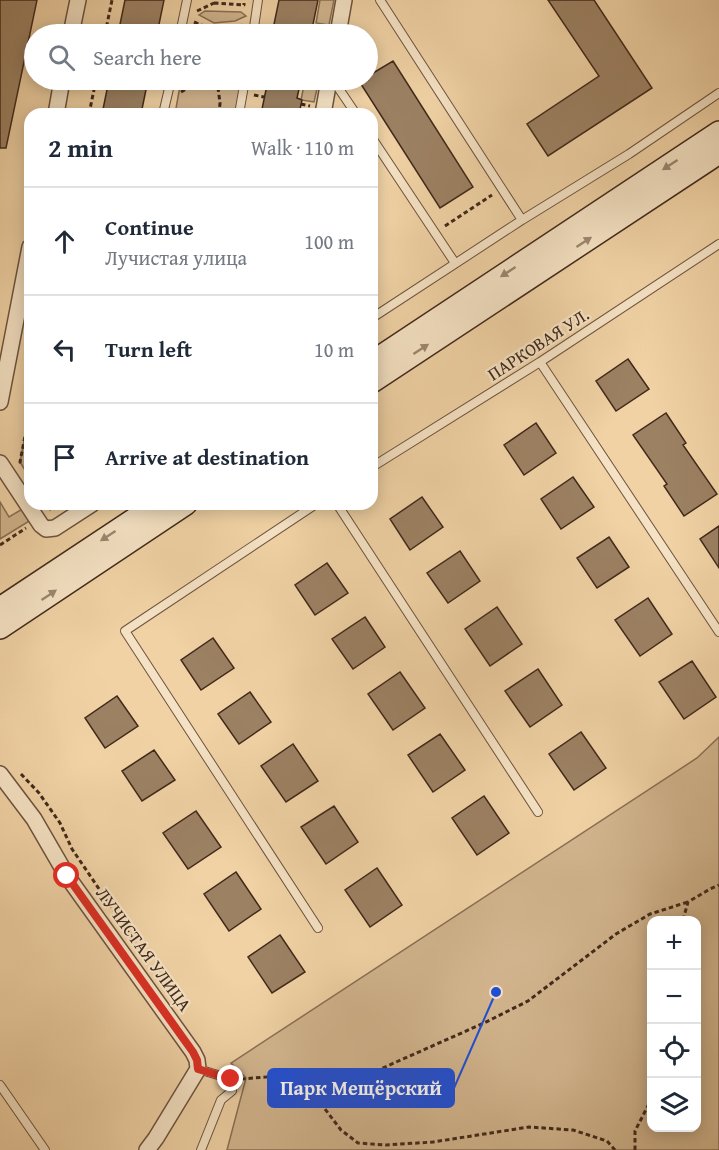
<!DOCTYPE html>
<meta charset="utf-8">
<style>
:root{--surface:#fff;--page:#f2f2f3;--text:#1f2937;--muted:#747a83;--line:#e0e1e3}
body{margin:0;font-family:"Gentium Book Plus",serif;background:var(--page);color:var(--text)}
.controls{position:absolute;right:18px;bottom:18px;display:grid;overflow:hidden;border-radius:12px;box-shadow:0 3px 15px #0003}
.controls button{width:54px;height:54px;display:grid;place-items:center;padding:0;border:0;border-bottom:2px solid var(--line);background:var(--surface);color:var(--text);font:30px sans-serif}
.stop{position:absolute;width:18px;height:18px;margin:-14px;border:4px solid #d93025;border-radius:50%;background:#fff}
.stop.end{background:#d93025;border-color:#fff;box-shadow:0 2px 6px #0008}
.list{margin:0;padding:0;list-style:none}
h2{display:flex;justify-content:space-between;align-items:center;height:78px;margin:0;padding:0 24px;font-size:26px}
h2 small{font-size:20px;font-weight:400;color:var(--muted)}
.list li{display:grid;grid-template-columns:39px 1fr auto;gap:18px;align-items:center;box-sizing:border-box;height:108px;padding:0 24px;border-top:2px solid var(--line)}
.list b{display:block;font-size:22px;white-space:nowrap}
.list p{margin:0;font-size:20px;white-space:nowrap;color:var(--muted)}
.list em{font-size:20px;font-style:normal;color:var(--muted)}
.icon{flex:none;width:33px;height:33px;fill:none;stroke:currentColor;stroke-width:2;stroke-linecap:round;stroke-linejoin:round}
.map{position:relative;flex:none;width:719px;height:1150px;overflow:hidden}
.search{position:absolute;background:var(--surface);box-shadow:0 3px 15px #0003;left:24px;top:24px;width:354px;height:66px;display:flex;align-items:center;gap:15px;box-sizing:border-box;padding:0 21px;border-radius:33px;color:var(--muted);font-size:22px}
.panel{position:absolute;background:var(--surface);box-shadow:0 3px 15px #0003;left:24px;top:108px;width:354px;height:402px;border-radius:18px}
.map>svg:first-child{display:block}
.green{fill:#d2b58e;stroke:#8a6f54;stroke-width:1.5;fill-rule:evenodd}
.building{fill:#9c8163;stroke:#41291b;stroke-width:1.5}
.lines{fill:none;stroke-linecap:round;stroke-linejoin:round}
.lane-casing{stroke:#6d533e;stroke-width:10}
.street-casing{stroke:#6d533e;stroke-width:18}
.secondary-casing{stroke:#41291b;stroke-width:24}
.path{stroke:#41291b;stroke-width:3;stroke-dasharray:4.5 3;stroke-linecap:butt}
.lane{stroke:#f5e2c4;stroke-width:8}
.street{stroke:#f5e2c4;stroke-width:15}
.secondary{stroke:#f5e2c4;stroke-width:21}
.oneway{fill:#9b8670}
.route{stroke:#d93025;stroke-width:8}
.labels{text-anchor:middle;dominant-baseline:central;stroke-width:4.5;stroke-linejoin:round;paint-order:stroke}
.street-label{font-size:18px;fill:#41291b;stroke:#f5e2c4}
.leader{fill:none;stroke:#1d4ed8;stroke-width:2}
.callout-dot{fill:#1d4ed8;stroke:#f5e2c4;stroke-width:2}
.callout{fill:#1d4ed8;stroke:#1d4ed8;stroke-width:2}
.callout-label{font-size:20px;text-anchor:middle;font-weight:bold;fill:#fff}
</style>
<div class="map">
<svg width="719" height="1150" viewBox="0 0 719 1150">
<rect width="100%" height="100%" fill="#f0d2a5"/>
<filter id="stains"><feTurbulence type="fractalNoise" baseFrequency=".00333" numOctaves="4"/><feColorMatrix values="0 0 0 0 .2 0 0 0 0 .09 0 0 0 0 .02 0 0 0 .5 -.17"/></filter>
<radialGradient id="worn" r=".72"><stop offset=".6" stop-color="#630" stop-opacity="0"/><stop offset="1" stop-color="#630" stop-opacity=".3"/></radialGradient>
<path class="green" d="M320,0h14l-5,25 -13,-2z
M205,11l36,1 5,4 -11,5 -21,2 -15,-8z
M181,80h55l8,7 -4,20 -6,4 -1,3h-58z
M305,80h14l-5,22 -13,-2z
M30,410v68l-10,-16z
M0,502l9,15 15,-9 7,12 -31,19z
M719,737v413h-492l19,-72 -15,-15 466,-305zM652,920h44v208h-44z"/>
<path class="building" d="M0,0h37l-31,148h-6z
M125,0h39l-7,34h-39z
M279,0h39l-7,34h-39z
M548,0h46l58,88 -104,68 -21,-32 72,-48z
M393,61l80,126 -33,21 -81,-127 4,-1h5v-4z
M109,80h39l-7,34h-39z
M268,80h33l-4,18 5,2 -3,14h-38z
M628,359l21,30 -33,22 -20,-30z
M666,413l20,30 -3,2 34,49 -33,22 -20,-30 3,-2 -34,-49z
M536,423l20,30 -32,22 -20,-30z
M573,477l21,30 -33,22 -20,-30z
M422,497l21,30 -33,23 -20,-31z
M719,526v42l-19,-29z
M609,537l20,30 -32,21 -20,-30z
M460,551l20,30 -32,22 -21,-30z
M327,563l21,30 -33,22 -20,-30z
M648,598l24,36 -32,22 -25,-36z
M497,607l25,37 -32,22 -25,-37z
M365,617l20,30 -32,22 -21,-30z
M213,638l21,30 -33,22 -20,-30z
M692,661l24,36 -32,22 -25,-37z
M538,669l24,36 -32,22 -25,-36z
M400,672l25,36 -32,22 -25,-36z
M250,692l21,30 -32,22 -21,-30z
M117,696l21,30 -33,22 -20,-30z
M581,732l25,36 -32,22 -25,-36z
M440,734l25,36 -32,22 -25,-37z
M293,744l25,37 -32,21 -25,-36z
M154,750l21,30 -33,21 -20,-30z
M484,796l25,37 -32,22 -25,-37z
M334,806l24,36 -32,22 -25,-37z
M196,811l25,36 -33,22 -25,-36z
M377,868l25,37 -32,22 -25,-37z
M236,872l25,37 -32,22 -25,-37z
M280,935l25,37 -33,21 -24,-36z"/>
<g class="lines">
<g class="lane-casing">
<path id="lane" d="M380,0l142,220
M180,34l7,-34
M253,34l5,-34
M333,80l23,34
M163,114l8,-34
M239,114l6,-34
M372,138l83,125
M372,318l150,-98 107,-66 90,-61
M540,362l179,270
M372,467l168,-105 179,-118
M316,504l-191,127 193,297
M337,504l201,308
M198,1069l33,10 1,12 -11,9 -20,50
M0,1085l45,65"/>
</g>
<g class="street-casing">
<path id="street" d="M71,34l7,-34
M338,34l6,-34
M56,114l6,-34
M323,114l6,-34
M0,402l30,-155
M0,463l41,62 5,4 9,-1 37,-24
M0,774l34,45 33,57 126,176 4,8 1,9 -42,69 -9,12"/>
</g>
<g class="secondary-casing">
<path id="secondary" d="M372,362l347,-230
M372,382l347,-229
M0,608l157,-104
M0,628l186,-124"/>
</g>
<path class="path" d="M214,3l30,2v-2
M197,11l17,-8 1,-3
M194,22c21,9 28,8 49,3
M105,34l7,-34
M214,34l1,-6
M217,80l3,23 -1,11
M181,92l21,-12
M254,95l10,2
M301,104l9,2
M89,114l7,-34
M445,226l47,-31
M21,463l-1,-1 10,-52
M49,508l1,1 7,-5
M0,545l26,-17
M21,774l18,19 21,30 12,26 63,93
M683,920l5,-18 22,-13 9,-4
M241,1079l38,-3 17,3 16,13 29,38 17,13 28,2 47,-3 96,-15 44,3 34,11 8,9
M312,1092l28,-5 144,-64 44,-22 88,-67 34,-20 38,-12
M635,1150v-19l17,-33"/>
<use href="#lane" class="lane"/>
<use href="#street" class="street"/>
<use href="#secondary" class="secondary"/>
</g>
<defs><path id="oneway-solid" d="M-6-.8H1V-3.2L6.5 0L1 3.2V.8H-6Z" transform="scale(1.5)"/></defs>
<g class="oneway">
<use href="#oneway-solid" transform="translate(670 165) rotate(147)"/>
<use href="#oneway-solid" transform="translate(584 242) rotate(-33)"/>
<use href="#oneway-solid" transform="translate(508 272) rotate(147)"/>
<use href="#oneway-solid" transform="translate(421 349) rotate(-33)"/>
<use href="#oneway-solid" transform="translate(108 536) rotate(147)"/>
<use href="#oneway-solid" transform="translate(49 595) rotate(-34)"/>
</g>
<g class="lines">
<path class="route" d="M67,876l126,176 4,8 1,9 33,10"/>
</g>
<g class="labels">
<g class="street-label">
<text transform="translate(538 344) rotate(-33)">ПАРКОВАЯ УЛ.</text>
<text transform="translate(144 949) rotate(54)">ЛУЧИСТАЯ УЛИЦА</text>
</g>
</g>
<path class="leader" d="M496 992L454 1088"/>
<circle class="callout-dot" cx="496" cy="992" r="6"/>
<rect class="callout" x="268" y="1069" width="186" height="38" rx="6"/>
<g class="callout-label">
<text x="361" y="1095">Парк Мещёрский</text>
</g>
<rect width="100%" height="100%" filter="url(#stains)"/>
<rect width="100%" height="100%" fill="url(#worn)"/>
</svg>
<div class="controls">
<button>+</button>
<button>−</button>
<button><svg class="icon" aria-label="locate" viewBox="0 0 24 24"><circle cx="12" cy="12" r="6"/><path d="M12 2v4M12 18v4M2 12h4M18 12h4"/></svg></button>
<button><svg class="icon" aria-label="layers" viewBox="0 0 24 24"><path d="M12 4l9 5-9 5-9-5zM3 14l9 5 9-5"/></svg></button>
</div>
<div class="stop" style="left:67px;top:876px"></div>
<div class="stop end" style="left:231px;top:1079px"></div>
<div class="search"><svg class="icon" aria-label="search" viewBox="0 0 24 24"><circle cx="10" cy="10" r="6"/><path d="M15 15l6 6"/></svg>Search here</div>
<section class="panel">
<h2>2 min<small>Walk · 110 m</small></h2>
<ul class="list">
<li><svg class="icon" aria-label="ahead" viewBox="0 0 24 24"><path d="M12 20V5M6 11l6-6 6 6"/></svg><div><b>Continue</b><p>Лучистая улица</p></div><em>100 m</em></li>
<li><svg class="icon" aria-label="left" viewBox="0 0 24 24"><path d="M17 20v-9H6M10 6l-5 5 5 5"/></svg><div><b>Turn left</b></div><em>10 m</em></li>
<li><svg class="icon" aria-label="arrive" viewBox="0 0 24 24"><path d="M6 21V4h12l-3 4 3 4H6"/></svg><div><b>Arrive at destination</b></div></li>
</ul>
</section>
</div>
